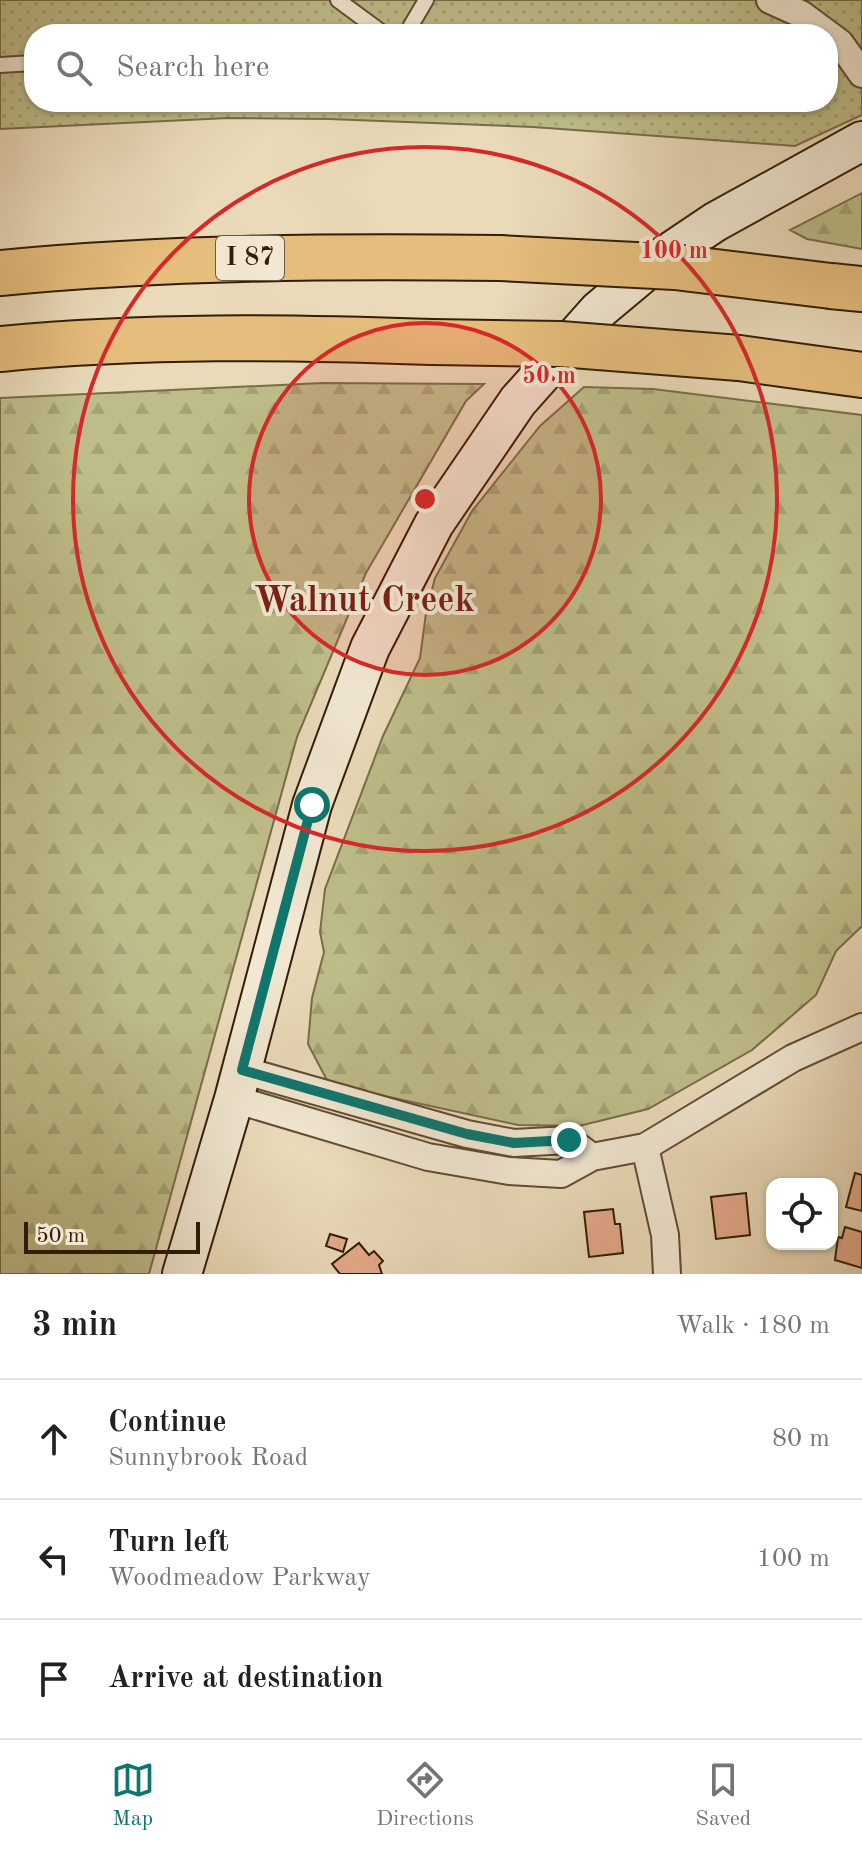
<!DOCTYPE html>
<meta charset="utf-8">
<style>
:root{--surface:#fff;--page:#f6f6f6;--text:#202124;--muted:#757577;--line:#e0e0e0;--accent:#0f766e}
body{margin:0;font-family:"Old Standard TT",serif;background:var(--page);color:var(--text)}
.controls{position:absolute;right:24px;bottom:24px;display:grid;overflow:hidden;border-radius:16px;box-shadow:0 2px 6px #0004}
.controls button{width:72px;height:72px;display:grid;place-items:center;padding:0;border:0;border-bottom:2px solid var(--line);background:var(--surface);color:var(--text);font:40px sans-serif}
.scale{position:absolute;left:24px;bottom:20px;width:176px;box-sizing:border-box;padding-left:8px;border:4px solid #331d06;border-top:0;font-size:22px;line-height:28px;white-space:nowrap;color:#331d06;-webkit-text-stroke:6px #f1e7d2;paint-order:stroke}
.stop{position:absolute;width:24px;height:24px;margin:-18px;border:6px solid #0f766e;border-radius:50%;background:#fff}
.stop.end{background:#0f766e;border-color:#fff;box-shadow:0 2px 8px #0008}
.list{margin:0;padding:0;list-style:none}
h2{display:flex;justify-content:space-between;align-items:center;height:104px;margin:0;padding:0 32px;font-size:34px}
h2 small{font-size:26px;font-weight:400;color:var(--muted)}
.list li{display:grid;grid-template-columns:52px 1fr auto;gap:24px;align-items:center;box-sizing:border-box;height:120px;padding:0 32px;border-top:2px solid var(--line)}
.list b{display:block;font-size:30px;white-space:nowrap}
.list p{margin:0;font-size:26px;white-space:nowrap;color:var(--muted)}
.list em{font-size:26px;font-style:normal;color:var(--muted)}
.icon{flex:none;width:44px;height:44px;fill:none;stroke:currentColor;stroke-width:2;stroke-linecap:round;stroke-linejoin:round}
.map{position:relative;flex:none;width:862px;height:1274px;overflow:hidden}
.search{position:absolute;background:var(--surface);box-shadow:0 2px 6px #0004;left:24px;right:24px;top:24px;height:88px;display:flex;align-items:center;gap:20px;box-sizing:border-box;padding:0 28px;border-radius:32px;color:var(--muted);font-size:30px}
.sheet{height:464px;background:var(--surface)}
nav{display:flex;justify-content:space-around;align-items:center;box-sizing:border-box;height:112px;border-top:2px solid var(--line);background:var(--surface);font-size:22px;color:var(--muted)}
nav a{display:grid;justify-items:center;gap:4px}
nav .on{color:var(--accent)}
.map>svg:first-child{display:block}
.forest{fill:url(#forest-firs);stroke:#786d48;stroke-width:2}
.park{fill:url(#park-dots);stroke:#786d48;stroke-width:2;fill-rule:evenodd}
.building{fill:#e4aa8b;stroke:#331d06;stroke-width:2}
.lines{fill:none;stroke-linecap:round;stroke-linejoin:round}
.service-casing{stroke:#614c33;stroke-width:18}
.minor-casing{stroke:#614c33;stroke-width:30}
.secondary-casing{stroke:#331d06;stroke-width:42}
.motorway-casing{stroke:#331d06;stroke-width:48}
.service{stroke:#f1e7d2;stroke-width:14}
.minor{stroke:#f1e7d2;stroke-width:26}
.secondary{stroke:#f1e7d2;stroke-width:38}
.motorway{stroke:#e5bd7c;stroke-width:44}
.motorway-bridge-casing{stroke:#331d06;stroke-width:48;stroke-linecap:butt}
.motorway-bridge{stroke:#e5bd7c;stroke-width:44}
.route{stroke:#0f766e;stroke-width:10}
.ring{fill:none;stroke:#d62828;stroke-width:4}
.labels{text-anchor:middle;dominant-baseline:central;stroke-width:8;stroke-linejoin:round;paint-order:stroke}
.shield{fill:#f1e7d2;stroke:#6c5a43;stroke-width:2}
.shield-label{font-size:26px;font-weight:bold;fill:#331d06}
.district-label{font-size:36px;font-weight:bold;fill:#7a1f14;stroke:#f1e7d2}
.centre{fill:#d62828;stroke:#f1e7d2;stroke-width:4}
.ring-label{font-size:24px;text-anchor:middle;font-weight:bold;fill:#d62828;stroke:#f1e7d2;stroke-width:8;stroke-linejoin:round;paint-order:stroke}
</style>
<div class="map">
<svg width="862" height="1274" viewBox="0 0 862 1274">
<defs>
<pattern id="forest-firs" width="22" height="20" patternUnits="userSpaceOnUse" patternTransform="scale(2)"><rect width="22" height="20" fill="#bebd8a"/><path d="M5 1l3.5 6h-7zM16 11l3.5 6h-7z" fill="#a4a276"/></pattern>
<pattern id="park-dots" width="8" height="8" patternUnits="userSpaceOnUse" patternTransform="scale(2)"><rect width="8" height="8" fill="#bebd8a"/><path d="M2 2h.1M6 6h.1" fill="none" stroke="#a4a276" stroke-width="1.8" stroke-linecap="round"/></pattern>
</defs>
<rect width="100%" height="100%" fill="#eadab9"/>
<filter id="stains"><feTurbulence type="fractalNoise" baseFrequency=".0025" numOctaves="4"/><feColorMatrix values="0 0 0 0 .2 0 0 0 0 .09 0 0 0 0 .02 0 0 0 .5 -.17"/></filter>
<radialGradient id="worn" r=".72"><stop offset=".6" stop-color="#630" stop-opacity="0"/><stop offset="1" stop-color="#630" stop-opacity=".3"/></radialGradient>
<path class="forest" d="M862,193v56l-55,-10 -17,-9z
M323,383l161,1 -18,17 -100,172 -69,164 -148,537h-149v-876z
M584,387l69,2 209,26v511l-26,25 -20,44 -64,55 -104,59 -69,17 -61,-1 -189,-41 -21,-40 4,-46 12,-46 -4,-20 5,-43 58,-153 37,-78 6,-45 9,-35 37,-67 68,-85z"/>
<path class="park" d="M0,0h862v115l-67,31 -262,-19 -204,-8 -101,-1 -228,11zM34,34h794v68h-794z"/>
<path class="building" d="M855,1173l7,2v36l-16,-4z
M746,1193l4,42 -34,4 -5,-42z
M613,1209l2,15h5l3,29 -34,4 -5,-45z
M845,1227l17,5v36l-27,-8 3,-23 4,1z
M330,1234l17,5 -4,13 -17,-6z
M359,1243l10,12 5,-4 9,10 -4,4 3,9h-42l-8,-10z"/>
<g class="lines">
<g class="service-casing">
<path id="service" d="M338,0l46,34
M406,34l20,-34
M0,65l34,-2"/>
</g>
<g class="minor-casing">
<path id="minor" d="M770,0l31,14 27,20
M828,34l12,9 22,31
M242,1070l225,64 47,9 55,-3 23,17
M234,1099l194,58 81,14 52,3 31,-17 53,-10 148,-89 69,-31
M645,1147l20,88 2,39"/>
</g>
<g class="secondary-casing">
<path id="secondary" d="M182,1274l52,-175 78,-294 58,-157 64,-124 84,-123 81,-91 61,-51 55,-37 147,-81"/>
</g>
<g class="motorway-casing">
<path id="motorway" d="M0,273c166,-16 333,-17 500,-15
M831,286l31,3
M0,349c145,-14 287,-12 432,-7
M739,358l123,17"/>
</g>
<use href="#service" class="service"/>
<use href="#minor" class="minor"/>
<use href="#secondary" class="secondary"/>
<use href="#motorway" class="motorway"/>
<g class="motorway-bridge-casing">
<path id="motorway-bridge" d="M500,258l175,9 156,19
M432,342l128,2 179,14"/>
</g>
<use href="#motorway-bridge" class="motorway-bridge"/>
</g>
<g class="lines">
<path class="route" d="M312,805l-70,265 225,64 47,9 55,-3"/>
</g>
<circle cx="425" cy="499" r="176" fill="#d62828" fill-opacity=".12"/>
<g class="ring">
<circle cx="425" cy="499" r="176"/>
<circle cx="425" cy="499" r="352"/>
</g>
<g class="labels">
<rect class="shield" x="216" y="236" width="68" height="44" rx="6"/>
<g class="shield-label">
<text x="250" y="258">I 87</text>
</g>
<g class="district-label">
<text x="364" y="602">Walnut Creek</text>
</g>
</g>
<circle cx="425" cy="499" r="12" class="centre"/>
<g class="ring-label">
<text x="674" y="258">100 m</text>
<text x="549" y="383">50 m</text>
</g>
<rect width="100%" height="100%" filter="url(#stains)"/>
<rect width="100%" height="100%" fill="url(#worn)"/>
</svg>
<div class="controls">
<button><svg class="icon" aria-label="locate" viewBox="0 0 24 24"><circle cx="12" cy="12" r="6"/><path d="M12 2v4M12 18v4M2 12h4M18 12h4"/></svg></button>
</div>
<div class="scale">50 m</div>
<div class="stop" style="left:312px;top:805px"></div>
<div class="stop end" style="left:569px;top:1140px"></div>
<div class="search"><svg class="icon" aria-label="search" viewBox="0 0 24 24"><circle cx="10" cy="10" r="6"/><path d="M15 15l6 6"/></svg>Search here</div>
</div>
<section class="sheet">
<h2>3 min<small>Walk · 180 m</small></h2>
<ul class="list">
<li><svg class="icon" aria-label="ahead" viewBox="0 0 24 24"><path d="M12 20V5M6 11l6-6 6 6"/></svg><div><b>Continue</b><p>Sunnybrook Road</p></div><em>80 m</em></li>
<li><svg class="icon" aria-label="left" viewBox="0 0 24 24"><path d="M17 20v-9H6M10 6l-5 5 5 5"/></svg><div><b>Turn left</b><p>Woodmeadow Parkway</p></div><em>100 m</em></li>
<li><svg class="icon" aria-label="arrive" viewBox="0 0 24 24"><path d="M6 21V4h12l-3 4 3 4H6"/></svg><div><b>Arrive at destination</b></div></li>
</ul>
</section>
<nav>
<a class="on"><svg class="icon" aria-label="map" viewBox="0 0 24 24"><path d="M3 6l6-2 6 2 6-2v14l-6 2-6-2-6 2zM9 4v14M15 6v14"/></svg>Map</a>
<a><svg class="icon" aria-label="directions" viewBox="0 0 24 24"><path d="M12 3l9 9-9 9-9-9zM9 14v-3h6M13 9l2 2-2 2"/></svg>Directions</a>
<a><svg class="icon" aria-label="saved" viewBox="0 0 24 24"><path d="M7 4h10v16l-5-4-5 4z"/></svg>Saved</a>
</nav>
